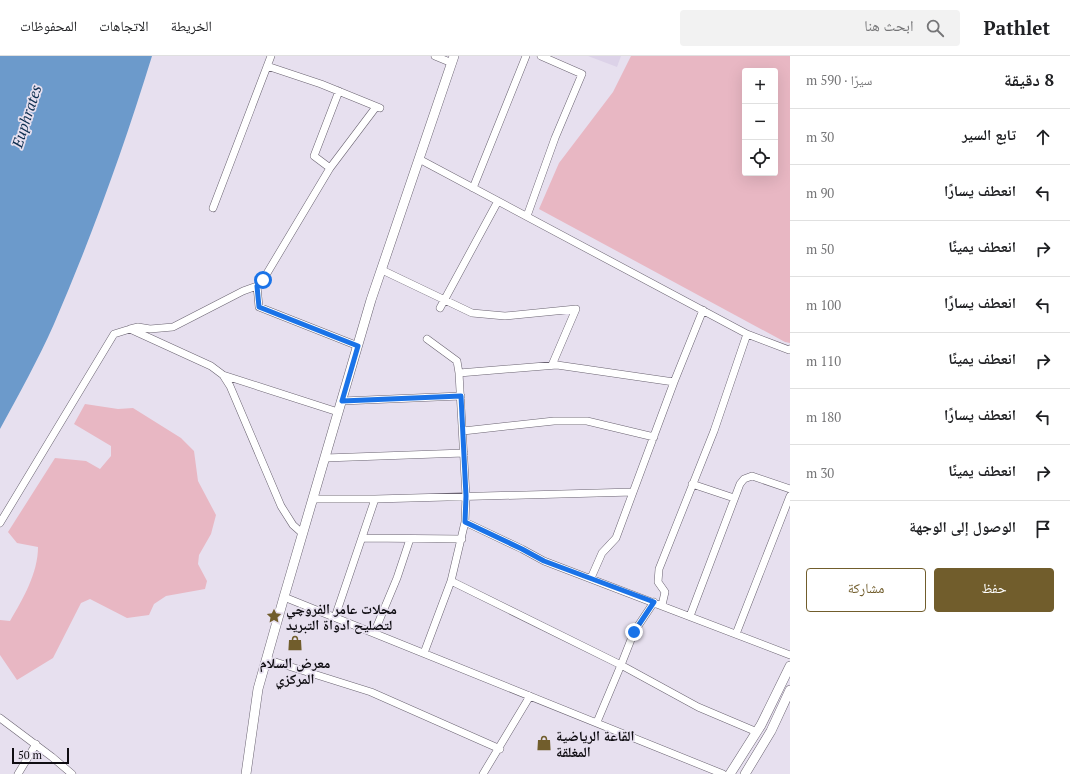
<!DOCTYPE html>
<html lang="ar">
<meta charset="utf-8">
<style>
:root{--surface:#fff;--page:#f2f2f2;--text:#202124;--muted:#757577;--line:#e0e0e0;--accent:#715d2c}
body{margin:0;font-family:"PT Serif","Noto Naskh Arabic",serif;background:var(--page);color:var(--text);direction:rtl}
.controls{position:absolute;right:12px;top:12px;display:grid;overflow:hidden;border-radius:4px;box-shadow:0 4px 16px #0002}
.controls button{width:36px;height:36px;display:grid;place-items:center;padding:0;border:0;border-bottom:1px solid var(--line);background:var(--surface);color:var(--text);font:20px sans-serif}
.scale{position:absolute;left:12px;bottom:10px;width:57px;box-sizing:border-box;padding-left:4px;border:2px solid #0f0d12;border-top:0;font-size:11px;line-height:14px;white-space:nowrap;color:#0f0d12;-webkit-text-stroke:3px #e7e0ef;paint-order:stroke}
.stop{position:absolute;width:12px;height:12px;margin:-9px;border:3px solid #1a73e8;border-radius:50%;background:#fff}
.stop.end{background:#1a73e8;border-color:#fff;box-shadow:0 1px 4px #0008}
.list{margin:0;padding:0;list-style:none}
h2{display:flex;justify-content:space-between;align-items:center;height:52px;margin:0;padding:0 16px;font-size:17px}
h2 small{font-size:13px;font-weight:400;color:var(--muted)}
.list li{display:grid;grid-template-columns:26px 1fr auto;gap:12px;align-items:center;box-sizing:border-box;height:56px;padding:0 16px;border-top:1px solid var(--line)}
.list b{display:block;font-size:15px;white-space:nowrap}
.list em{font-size:13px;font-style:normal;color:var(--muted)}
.actions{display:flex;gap:8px;padding:12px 16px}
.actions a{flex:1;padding:9px 0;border:1px solid var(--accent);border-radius:4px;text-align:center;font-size:14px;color:var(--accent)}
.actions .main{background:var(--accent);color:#fff}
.icon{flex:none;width:22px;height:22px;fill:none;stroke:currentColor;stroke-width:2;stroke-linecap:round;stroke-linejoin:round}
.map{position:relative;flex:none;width:790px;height:718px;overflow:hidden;direction:ltr}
header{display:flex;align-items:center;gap:24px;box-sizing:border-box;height:56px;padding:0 20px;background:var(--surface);border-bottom:1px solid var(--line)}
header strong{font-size:19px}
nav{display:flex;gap:22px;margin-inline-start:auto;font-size:14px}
.search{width:280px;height:36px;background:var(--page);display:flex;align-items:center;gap:10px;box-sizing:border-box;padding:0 14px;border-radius:4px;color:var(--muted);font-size:15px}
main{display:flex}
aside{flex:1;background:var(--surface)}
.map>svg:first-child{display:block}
.built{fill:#dcd2e8}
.green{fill:#e8b7c3;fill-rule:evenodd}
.water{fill:#6c9acb}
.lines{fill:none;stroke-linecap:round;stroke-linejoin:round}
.street-casing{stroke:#6a6371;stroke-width:8}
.secondary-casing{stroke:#6a6371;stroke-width:10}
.street{stroke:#fff;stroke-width:7}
.secondary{stroke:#fff;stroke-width:9}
.route{stroke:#1a73e8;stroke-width:5}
.labels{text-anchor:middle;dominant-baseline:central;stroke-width:3.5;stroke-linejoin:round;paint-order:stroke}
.poi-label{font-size:14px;font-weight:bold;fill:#0f0d12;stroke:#e7e0ef;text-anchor:start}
.water-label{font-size:15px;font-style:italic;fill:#0d2e4f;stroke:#e7e0ef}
</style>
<header>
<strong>Pathlet</strong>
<div class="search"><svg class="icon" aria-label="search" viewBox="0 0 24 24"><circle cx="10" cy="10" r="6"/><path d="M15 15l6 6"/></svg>ابحث هنا</div>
<nav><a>الخريطة</a><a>الاتجاهات</a><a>المحفوظات</a></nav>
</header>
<main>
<aside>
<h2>8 دقيقة<small>سيرًا · 590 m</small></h2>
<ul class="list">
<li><svg class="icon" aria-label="ahead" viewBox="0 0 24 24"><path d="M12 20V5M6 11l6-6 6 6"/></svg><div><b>تابع السير</b></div><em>30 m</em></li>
<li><svg class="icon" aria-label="left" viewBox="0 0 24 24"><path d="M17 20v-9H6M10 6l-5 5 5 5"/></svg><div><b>انعطف يسارًا</b></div><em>90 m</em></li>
<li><svg class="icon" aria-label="right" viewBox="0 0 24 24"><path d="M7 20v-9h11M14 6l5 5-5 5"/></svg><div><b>انعطف يمينًا</b></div><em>50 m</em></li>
<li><svg class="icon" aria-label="left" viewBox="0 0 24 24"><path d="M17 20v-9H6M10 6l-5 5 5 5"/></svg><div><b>انعطف يسارًا</b></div><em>100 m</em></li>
<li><svg class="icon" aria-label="right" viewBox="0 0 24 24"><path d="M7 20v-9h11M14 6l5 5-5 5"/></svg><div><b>انعطف يمينًا</b></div><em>110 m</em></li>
<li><svg class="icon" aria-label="left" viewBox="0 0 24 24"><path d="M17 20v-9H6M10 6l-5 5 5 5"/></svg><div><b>انعطف يسارًا</b></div><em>180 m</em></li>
<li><svg class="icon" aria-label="right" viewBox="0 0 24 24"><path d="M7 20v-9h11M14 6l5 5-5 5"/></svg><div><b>انعطف يمينًا</b></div><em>30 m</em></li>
<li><svg class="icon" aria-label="arrive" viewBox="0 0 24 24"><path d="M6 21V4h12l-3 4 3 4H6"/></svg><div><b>الوصول إلى الوجهة</b></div></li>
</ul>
<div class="actions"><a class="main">حفظ</a><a>مشاركة</a></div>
</aside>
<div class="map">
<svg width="790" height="718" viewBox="0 0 790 718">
<rect width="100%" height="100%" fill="#e7e0ef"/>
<path class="built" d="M588,0h33l-4,11z"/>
<path class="green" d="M631,0h159v287l-5,-1 -246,-133 20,-46 54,-71zM745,15h30v102h-30z
M85,348l33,5 15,-1 48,30 13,13 4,30 18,34 -5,19 -12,21 -1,9 9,17 -2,8 -39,7 -12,8 -5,11 -22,3 -37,-19 -9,4 -28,55 -36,22 -17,-25v-35l10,1c13,-22 28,-48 28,-74l-21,-4 -9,-11 47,-74 31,3 14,8 11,-13v-10l-37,-22z"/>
<path class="water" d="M0,0h152c-28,91 -60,180 -98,268 -16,36 -35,70 -54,105z"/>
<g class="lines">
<g class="street-casing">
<path id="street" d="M435,0l17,7
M267,10l54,18 59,24
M419,103l328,175 42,16 1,-1
M330,112l46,-61
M473,132l53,-132
M213,152l58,-152
M527,160l28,-78 27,-64 -41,-18
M382,214l90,43 33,3 71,-7 -24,56
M257,230l2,21 99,39
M440,252l58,-107
M130,273l8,-2 12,2 23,-2 70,-36 14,-5 6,-6 67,-112 -16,-12 25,-65
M459,317l98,-8 117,17
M223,319l115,37
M342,345l119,-5
M463,375l91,-10h33l67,16
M325,402l139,-5
M692,428l42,14
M313,443h62l258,-7
M465,466l57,27 22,12 246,94
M0,467l114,-189 16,-5 81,37 12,9 7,11 51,120 12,19 9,8
M363,482l99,1
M591,522l11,-25 14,-15 58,-156 29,-72
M451,525l170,84 13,-33 20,-30
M284,541l439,177
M662,549l3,-13 -7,-10 1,-13 55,-138 33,-97
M690,560l50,-132 4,-5 8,-3 38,13
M335,561l40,-118
M374,577l23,-55 13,-39
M736,578l54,-138
M424,597l27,-72 14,-59 1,-26 -7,-123 -2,-12 -30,-22
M266,603l105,33 129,57
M0,662l52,39 20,17
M597,666l24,-57 77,42 59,25
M18,718l18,-30
M483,718l47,-78"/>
</g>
<g class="secondary-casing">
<path id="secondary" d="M246,718l12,-85 26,-92 87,-297 83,-244
M730,718l31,-49 29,-59
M745,718l26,-43 19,-41"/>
</g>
<use href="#street" class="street"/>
<use href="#secondary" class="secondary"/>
</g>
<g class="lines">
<path class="route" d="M263,224l-6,6 2,21 99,39 -16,55 119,-5 5,100 -1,26 57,27 22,12 110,41 -20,30"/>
</g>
<defs>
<g id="sight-bare" transform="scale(1.2)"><path d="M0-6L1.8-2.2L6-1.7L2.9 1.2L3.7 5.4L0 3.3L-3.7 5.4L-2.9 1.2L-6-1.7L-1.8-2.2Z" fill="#715d2c" stroke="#e7e0ef" stroke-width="2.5" paint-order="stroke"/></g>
<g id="shop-bare" transform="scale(1.2)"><path d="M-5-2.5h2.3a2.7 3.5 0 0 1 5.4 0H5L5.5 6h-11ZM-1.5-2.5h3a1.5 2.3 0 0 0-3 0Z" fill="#715d2c" stroke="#e7e0ef" stroke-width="2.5" paint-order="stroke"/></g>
</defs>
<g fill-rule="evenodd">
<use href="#sight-bare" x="274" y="560"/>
<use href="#shop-bare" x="295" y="587"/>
<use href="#shop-bare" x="544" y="687"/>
</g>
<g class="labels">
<g class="poi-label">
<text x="286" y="552">محلات عامر الفروچي<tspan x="286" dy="16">لتصليح ادواة التبريد</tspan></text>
<text x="295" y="606" text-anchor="middle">معرض السلام<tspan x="295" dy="16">المركزي</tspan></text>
<text x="556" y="679">القاعة الرياضية<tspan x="556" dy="16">المغلقة</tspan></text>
</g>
<g class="water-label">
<text transform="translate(26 60) rotate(-72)">Euphrates</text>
</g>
</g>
</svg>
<div class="controls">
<button>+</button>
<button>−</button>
<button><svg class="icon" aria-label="locate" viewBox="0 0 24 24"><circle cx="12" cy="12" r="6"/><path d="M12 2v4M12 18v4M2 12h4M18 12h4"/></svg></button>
</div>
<div class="scale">50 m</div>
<div class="stop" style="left:263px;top:224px"></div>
<div class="stop end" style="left:634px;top:576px"></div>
</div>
</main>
